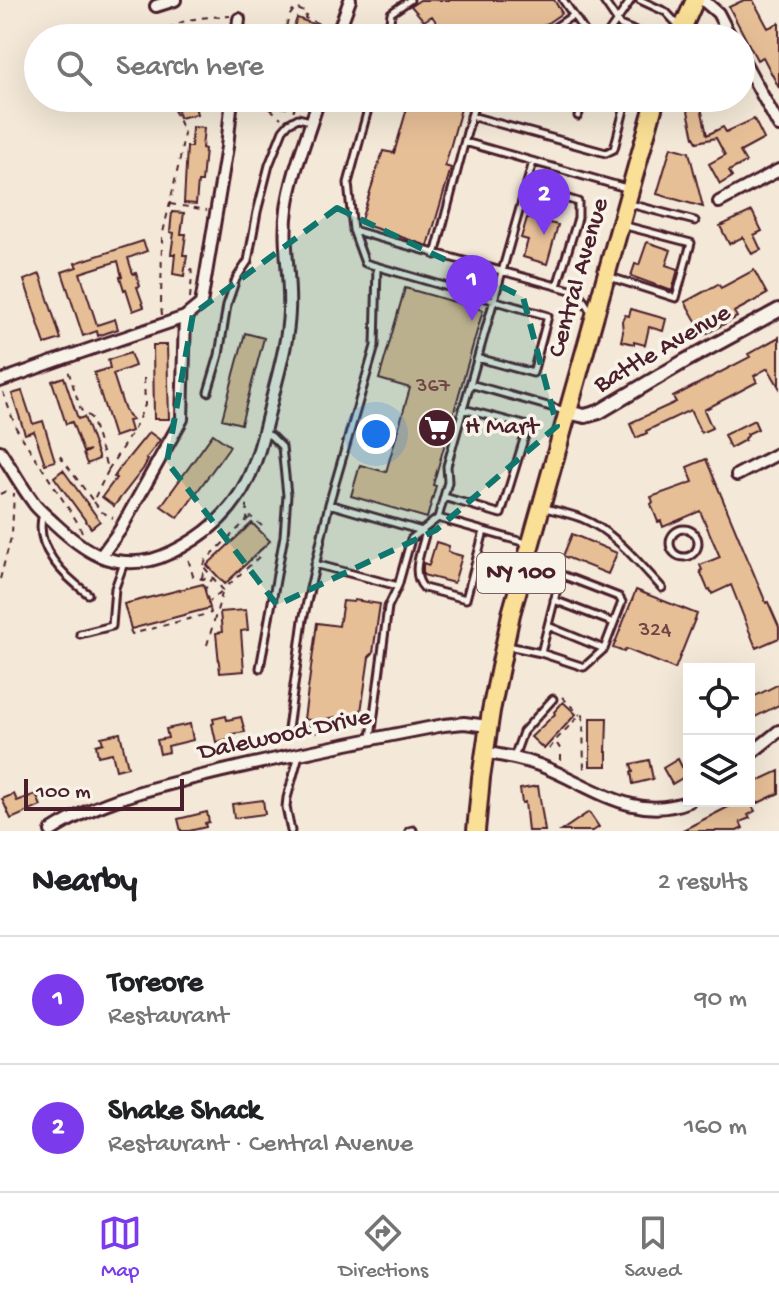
<!DOCTYPE html>
<meta charset="utf-8">
<style>
:root{--surface:#fff;--page:#f2f2f2;--text:#202124;--muted:#757577;--line:#e0e0e0;--accent:#7c3aed}
body{margin:0;font-family:"Gochi Hand",sans-serif;background:var(--page);color:var(--text)}
.controls{position:absolute;right:24px;bottom:24px;display:grid;overflow:hidden;border-radius:0px;box-shadow:0 8px 32px #0002}
.controls button{width:72px;height:72px;display:grid;place-items:center;padding:0;border:0;border-bottom:2px solid var(--line);background:var(--surface);color:var(--text);font:40px sans-serif}
.scale{position:absolute;left:24px;bottom:20px;width:160px;box-sizing:border-box;padding-left:8px;border:4px solid #4a1f2b;border-top:0;font-size:22px;line-height:28px;white-space:nowrap;color:#4a1f2b;-webkit-text-stroke:6px #f7f3e8;paint-order:stroke}
.you{position:absolute;left:376px;top:434px;width:28px;height:28px;margin:-20px;border:6px solid #fff;border-radius:50%;background:#1a73e8;box-shadow:0 0 0 12px #1a73e833}
.badge{display:grid;place-items:center;width:52px;height:52px;border-radius:50%;background:var(--accent);color:#fff;font-size:26px;font-weight:700}
.pin{position:absolute;translate:-50% -66px;filter:drop-shadow(0 2px 4px #0008)}
.pin::after{content:'';position:absolute;top:42px;width:28px;height:24px;background:inherit;clip-path:polygon(0 0,100% 0,50% 100%)}
.list{margin:0;padding:0;list-style:none}
h2{display:flex;justify-content:space-between;align-items:center;height:104px;margin:0;padding:0 32px;font-size:34px}
h2 small{font-size:26px;font-weight:400;color:var(--muted)}
.list li{display:grid;grid-template-columns:52px 1fr auto;gap:24px;align-items:center;box-sizing:border-box;height:128px;padding:0 32px;border-top:2px solid var(--line)}
.list b{display:block;font-size:30px;white-space:nowrap}
.list p{margin:0;font-size:26px;white-space:nowrap;color:var(--muted)}
.list em{font-size:26px;font-style:normal;color:var(--muted)}
.icon{flex:none;width:44px;height:44px;fill:none;stroke:currentColor;stroke-width:2;stroke-linecap:round;stroke-linejoin:round}
.map{position:relative;flex:none;width:779px;height:831px;overflow:hidden}
.search{position:absolute;background:var(--surface);box-shadow:0 8px 32px #0002;left:24px;right:24px;top:24px;height:88px;display:flex;align-items:center;gap:20px;box-sizing:border-box;padding:0 28px;border-radius:44px;color:var(--muted);font-size:30px}
.sheet{height:360px;background:var(--surface)}
nav{display:flex;justify-content:space-around;align-items:center;box-sizing:border-box;height:112px;border-top:2px solid var(--line);background:var(--surface);font-size:22px;color:var(--muted)}
nav a{display:grid;justify-items:center;gap:4px}
nav .on{color:var(--accent)}
.map>svg:first-child{display:block}
.building{fill:#e7bf97;stroke:#4a1f2b;stroke-width:2}
.lines{fill:none;stroke-linecap:round;stroke-linejoin:round}
.service-casing{stroke:#4a1f2b;stroke-width:11}
.minor-casing{stroke:#4a1f2b;stroke-width:16}
.tertiary-casing{stroke:#4a1f2b;stroke-width:18}
.primary-casing{stroke:#4a1f2b;stroke-width:22}
.path{stroke:#4a1f2b;stroke-width:2;stroke-dasharray:6 6;stroke-linecap:butt}
.service{stroke:#f7f3e8;stroke-width:5}
.minor{stroke:#f7f3e8;stroke-width:10}
.tertiary{stroke:#f7f3e8;stroke-width:12}
.primary{stroke:#fadf96;stroke-width:16}
.marked{fill:#0f766e;fill-opacity:0.2;stroke:#0f766e;stroke-width:6;stroke-dasharray:16 10;stroke-linejoin:round}
.labels{text-anchor:middle;dominant-baseline:central;stroke-width:7;stroke-linejoin:round;paint-order:stroke}
.number-label{font-size:22px;fill:#714746}
.shield{fill:#f7f3e8;stroke:#7e5f64;stroke-width:2}
.shield-label{font-size:24px;font-weight:bold;fill:#4a1f2b}
.street-label{font-size:26px;fill:#4a1f2b;stroke:#f7f3e8}
.poi-label{font-size:26px;fill:#4a1f2b;stroke:#f7f3e8;text-anchor:start}
</style>
<div class="map">
<svg width="779" height="831" viewBox="0 0 779 831">
<rect width="100%" height="100%" fill="#f4e9d8"/>
<filter id="ink" filterUnits="userSpaceOnUse"><feTurbulence type="fractalNoise" baseFrequency=".0125" numOctaves="2"/><feDisplacementMap in="SourceGraphic" scale="16" xChannelSelector="R" yChannelSelector="G"/><feConvolveMatrix kernelMatrix="1 2 1 2 8 2 1 2 1" color-interpolation-filters="sRGB"/></filter>
<g filter="url(#ink)">
<path class="building" d="M420,0h134l8,13 -36,25h-79l-15,-22 -8,5 -13,-15z
M744,0h9l15,28 11,-5v65l-16,-31 -6,3 -28,-53z
M297,18l19,7 -4,13h-22z
M210,25l3,13h-43v-3z
M175,98h18l4,16 -18,4z
M410,98h54l-19,68 6,2 -23,78 -68,-23 23,-72 11,2z
M685,98h14l8,37 16,-8 3,5 28,-13 10,20 -24,13 6,10 -17,9 3,6 -12,7 -11,-20 16,-9 -9,-17 -19,4 -3,-5z
M192,127l12,1 -2,20 3,1 -3,33h-4l-2,22 -12,-1 3,-56h4z
M671,147l18,5 14,55 -46,-13z
M752,211l10,20 -8,4 7,15 -9,4 -9,-17 -14,7 -9,-18z
M172,212l12,1 -3,21h5l-3,21h4l-3,21 -11,-2 2,-20h-4l3,-21 -4,-1z
M527,218l31,7 -11,39 -24,-7 5,-17 -7,-2z
M143,241l4,10 -19,7 5,16 3,-1 4,13 -3,1 7,20 -11,4 -7,-22 -2,1 -4,-13h2l-4,-16 -38,12 17,52 18,-6 3,10 -20,7 -1,-5 -14,5 -21,-64 15,-5 -2,-4z
M647,242l24,8 -5,15 12,4 -6,22 -41,-15 4,-12 4,1z
M754,270l13,24 -33,18 3,5 -33,18 -19,-33 33,-18 3,4z
M40,274l21,65 -16,5 -21,-64z
M405,288l78,22 -50,175 3,1 -9,32 -76,-22 9,-31 26,7 24,-84 -31,-9z
M631,309l35,10 -3,12 -14,-4 -4,18 -11,-3v2l-13,-3 2,-9 -1,-11 3,-6 4,1z
M245,333l19,5 -23,86 -19,-5z
M779,337v50l-11,-19 -14,8 3,6 -53,28 8,18 -11,5 -11,-23 -44,21 1,2 -11,5 -6,-14 3,-1 -1,-1 44,-20 -3,-5 77,-40 -2,-3z
M153,345h14l2,74h-15z
M130,353l5,13 -22,8 11,34 4,8 5,4 -5,1 3,10 -17,6 -20,-64 16,-5 -2,-8z
M64,377l14,42 6,-2 15,42 -12,5 -4,-10 7,-4 -7,2 -11,-30 -6,2 -14,-43z
M22,391l11,33 10,-3 12,40 -10,3 -11,-33 -9,3 -13,-40z
M754,420l4,9 -11,5 1,2 -4,3 1,1 -15,8 -6,-13z
M149,432l11,8 -14,19 2,1 -5,9 -29,37 -12,-9 14,-19 -2,-1 6,-9z
M213,434l17,12 -52,72 -17,-12z
M706,459l60,144 2,-1 11,25v11l-23,10 -25,-63 -19,9 -2,-5 -2,1 -8,-19 2,-1 -2,-5 20,-8 -20,-46 -37,16 -2,-6 -3,1 -7,-18 2,-2 -2,-5 42,-15 -6,-15z
M63,470l37,51 -9,7 -37,-51z
M252,523l18,18 -45,43 -18,-19z
M572,534l45,19 -9,21 -45,-18z
M436,542l13,4 -1,6 14,4 -8,27 -31,-8v-12l6,2z
M203,584l7,24 -79,21 -7,-25z
M636,590l61,24 -22,55 -49,-20 -2,3 -11,-4z
M354,600l26,4 -7,49 -4,4 -8,55 -45,9 -12,-2 13,-96 22,3 4,-25 11,1z
M246,610l2,20 -7,1 3,40 -24,2 -4,-40 6,-1 -2,-20z
M779,684v21l-30,15v-21z
M563,702l13,12 -32,35 -13,-12 24,-23 -1,-2z
M226,716l1,4 14,-3 4,15 -13,2 1,4 -17,4 -4,-18 2,-1 -1,-4z
M590,718h17l-1,34h1v14h-17z
M190,724l3,16 -25,6 1,6 -9,2 -3,-14 11,-2 -2,-9z
M120,733l8,34 -12,3 -4,-17 -14,3 -2,-11 7,-2 -2,-6z
M678,759l4,8 7,-4v11l-17,10 -9,-16z
M649,760l4,19 -20,5 -2,-12h2l-2,-8z
M779,771v22l-27,13 3,5 -7,4 2,3 -10,4 3,6 -6,3h-56l55,-28 13,-2v-16z
M538,786l7,45h-17l-3,-29 -3,1 -2,-14z
M14,794l3,7 19,-7 5,12 -30,13 -9,-20z
M263,800l2,14 -31,4 -2,-14z
M207,812l2,10 -4,1 1,4 -17,4h-8l-3,-12z
M589,812l10,15 -6,4h-32z"/>
<g class="lines">
<g class="service-casing">
<path id="service" d="M563,0l26,38
M603,0l17,25 29,12
M640,0l26,12 13,14
M388,38l3,-25 19,-13
M539,38l33,-22
M605,38l26,-38
M471,116l135,37 8,-4 13,-51
M578,116l6,-18
M465,142l161,46
M527,186l51,16v16l-21,68
M630,204l65,17
M353,230l-5,-47 23,-85
M435,255l41,-157
M610,277l66,21 15,-55 -69,-18
M478,358l55,15 15,-57 -183,-53 -12,-33c73,22 148,40 221,61l8,7 9,14
M470,384l95,27
M208,392l11,-37 8,-50 9,-26 12,-18 9,-49 12,-47 14,-35 6,-7 9,-5 13,3
M444,497l57,17 27,-88 -65,-17
M329,504l46,-158 2,-79
M545,508c12,3 25,6 36,10 33,13 58,45 81,70
M43,514c-10,33 21,62 45,80
M438,518l88,25
M670 543a14 14 0 1 1 28 0a14 14 0 1 1-28 0Z
M315,564l83,22
M554,600l60,23
M548,626l56,23
M80,634l32,-8 3,-38 9,-25
M508,646l33,7 43,14 20,-18 18,-47 -3,-5 -70,-27 -20,-5
M541,653l20,-79
M260,668l24,-132 3,-41 -5,-48 -11,-11 -7,-3
M374,715l-83,18 -3,-4 15,-109 26,-116 93,27 3,4c-4,17 -15,39 -1,53l42,11 18,-68
M371,738l17,-131 10,-21 13,-47 27,-21 10,-36 -1,-16 86,-304
M514,757l9,-25 30,-33
M291,831l-5,-24 1,-9 12,-43
M409,831l4,-1"/>
</g>
<g class="minor-casing">
<path id="minor" d="M703,0l15,13 13,25
M156,6l19,-6
M237,38l2,-19
M336,38l14,-38
M741,56l38,70
M719,202l60,-32
M0,381l64,-23 121,-41
M0,451c11,17 21,35 33,51 5,8 14,14 21,21 29,27 55,46 97,37 16,-4 30,-12 44,-21 56,-37 63,-83 78,-144 7,-28 15,-55 16,-84 2,-34 -7,-68 -2,-102 5,-38 22,-75 32,-111
M737,475l42,-22
M101,556l19,-26 62,-111 3,-102 16,-13 26,-157 5,-49
M484,752c20,4 41,7 60,15 48,19 91,56 145,34
M749,755l30,-24
M51,831c51,-33 113,-46 172,-60 73,-17 147,-32 221,-46l20,-2 24,3"/>
</g>
<g class="tertiary-casing">
<path id="tertiary" d="M567,412l18,4 14,-4 86,-51 94,-51"/>
</g>
<g class="primary-casing">
<path id="primary" d="M678,38l17,-38
M476,831l5,-53 10,-67 20,-97 145,-516"/>
</g>
<path class="path" d="M160,38c13,-21 48,-21 70,-22
M282,38l8,-23 5,-7 12,5 -2,5 17,7 -4,13
M265,98l3,9 13,11
M281,107l13,3 4,-12
M170,204l37,6
M190,298l2,-22 -1,-9
M162,315l-1,-10 1,-68 18,-78 4,-26 -15,-35
M3,392l13,36 60,92 6,12
M60,456l33,45 15,-30 -17,-53 -10,-8 -13,-40
M108,470l26,-41 11,-24 -1,-27
M0,494l10,-5
M94,502l8,10 11,6
M248,519l3,-2 11,9
M204,565l2,-5 41,-40v-18
M202,578l2,-11 19,23 37,-34 -1,-5 5,-4
M0,579l12,-45 2,-41
M130,630l2,4 79,-21 -6,-24 8,-11 -11,1 -9,-3 -6,-21
M207,645l16,-55 -13,11
M562,697l18,18
M549,749l6,-7
M561,761v-11l-6,-9 23,-24 5,-2 1,57"/>
<use href="#service" class="service"/>
<use href="#minor" class="minor"/>
<use href="#tertiary" class="tertiary"/>
<use href="#primary" class="primary"/>
</g>
</g>
<path class="marked" d="M337,208l186,89 34,129 -121,104 -159,75 -110,-143 26,-148z"/>
<defs>
<g id="supermarket-disc" transform="scale(2)"><circle r="9.5" fill="#4a1f2b" stroke="#f7f3e8"/><path d="M-6-5.5h2.5l.6 2H6L4.5 2H-2.5L-4.4-4H-6ZM-1.5 3.2a1.3 1.3 0 1 0 .1 0ZM3 3.2a1.3 1.3 0 1 0 .1 0Z" fill="#fff"/></g>
</defs>
<g fill-rule="evenodd">
<use href="#supermarket-disc" x="437" y="428"/>
</g>
<g class="labels">
<g class="number-label">
<text x="433" y="387">367</text>
<text x="655" y="631">324</text>
</g>
<rect class="shield" x="477" y="553" width="88" height="40" rx="6"/>
<g class="shield-label">
<text x="521" y="573">NY 100</text>
</g>
<g class="street-label">
<text transform="translate(580 278) rotate(-74)">Central Avenue</text>
<text transform="translate(663 350) rotate(-30)">Battle Avenue</text>
<text transform="translate(285 736) rotate(-12)">Dalewood Drive</text>
</g>
<g class="poi-label">
<text x="465" y="428">H Mart</text>
</g>
</g>
</svg>
<div class="controls">
<button><svg class="icon" aria-label="locate" viewBox="0 0 24 24"><circle cx="12" cy="12" r="6"/><path d="M12 2v4M12 18v4M2 12h4M18 12h4"/></svg></button>
<button><svg class="icon" aria-label="layers" viewBox="0 0 24 24"><path d="M12 4l9 5-9 5-9-5zM3 14l9 5 9-5"/></svg></button>
</div>
<div class="scale">100 m</div>
<div class="you"></div>
<div class="pin badge" style="left:472px;top:321px">1</div>
<div class="pin badge" style="left:544px;top:235px">2</div>
<div class="search"><svg class="icon" aria-label="search" viewBox="0 0 24 24"><circle cx="10" cy="10" r="6"/><path d="M15 15l6 6"/></svg>Search here</div>
</div>
<section class="sheet">
<h2>Nearby<small>2 results</small></h2>
<ul class="list">
<li><span class="badge">1</span><div><b>Toreore</b><p>Restaurant</p></div><em>90 m</em></li>
<li><span class="badge">2</span><div><b>Shake Shack</b><p>Restaurant · Central Avenue</p></div><em>160 m</em></li>
</ul>
</section>
<nav>
<a class="on"><svg class="icon" aria-label="map" viewBox="0 0 24 24"><path d="M3 6l6-2 6 2 6-2v14l-6 2-6-2-6 2zM9 4v14M15 6v14"/></svg>Map</a>
<a><svg class="icon" aria-label="directions" viewBox="0 0 24 24"><path d="M12 3l9 9-9 9-9-9zM9 14v-3h6M13 9l2 2-2 2"/></svg>Directions</a>
<a><svg class="icon" aria-label="saved" viewBox="0 0 24 24"><path d="M7 4h10v16l-5-4-5 4z"/></svg>Saved</a>
</nav>
